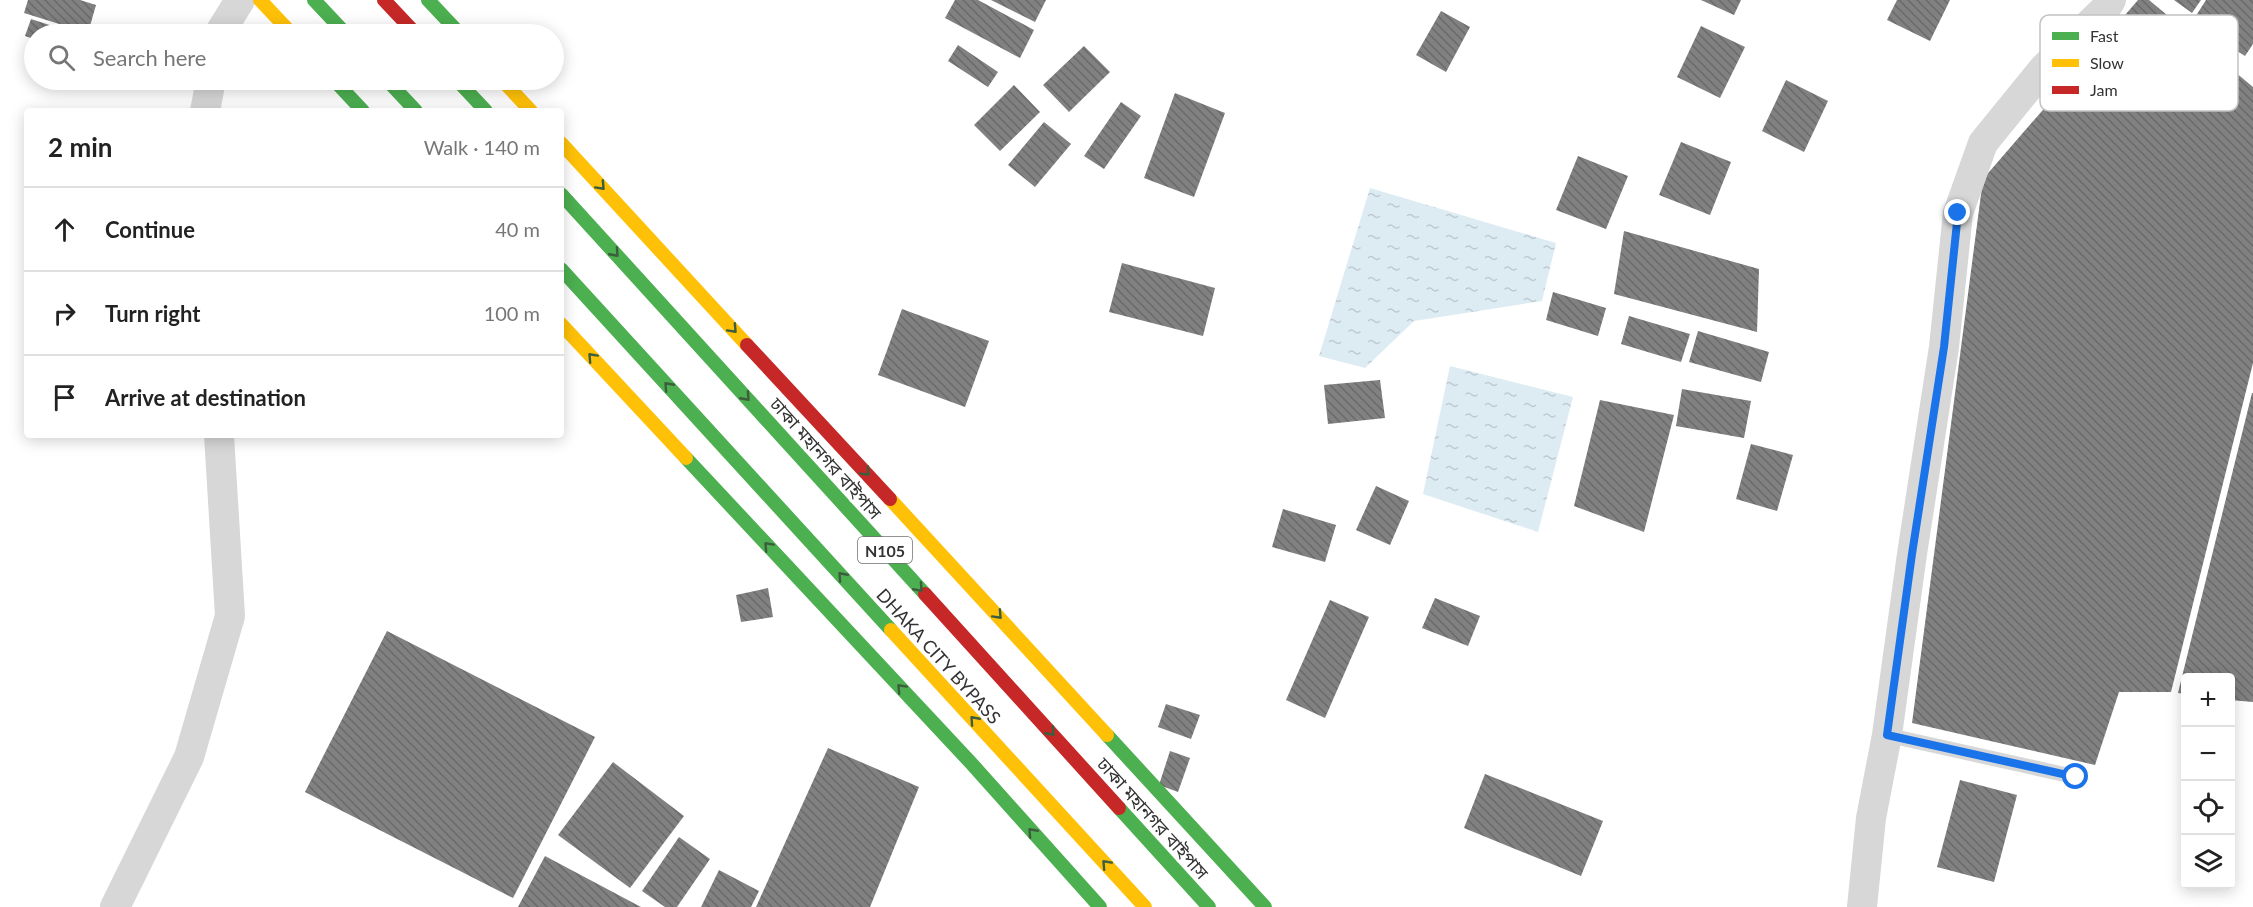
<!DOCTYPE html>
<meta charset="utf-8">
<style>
:root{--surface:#fff;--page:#f2f2f2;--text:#222;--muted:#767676;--line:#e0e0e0}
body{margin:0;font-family:Lato,"Noto Sans Bengali",sans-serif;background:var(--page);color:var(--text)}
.controls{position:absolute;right:18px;bottom:18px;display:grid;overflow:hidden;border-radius:6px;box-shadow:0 3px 15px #0003}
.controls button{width:54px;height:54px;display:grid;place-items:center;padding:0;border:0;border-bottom:2px solid var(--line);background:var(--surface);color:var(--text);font:30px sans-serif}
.stop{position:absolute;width:18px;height:18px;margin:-14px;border:4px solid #1a73e8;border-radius:50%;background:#fff}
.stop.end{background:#1a73e8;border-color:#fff;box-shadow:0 2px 6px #0008}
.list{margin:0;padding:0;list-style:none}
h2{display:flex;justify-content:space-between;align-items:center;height:78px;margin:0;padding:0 24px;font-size:26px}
h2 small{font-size:20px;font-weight:400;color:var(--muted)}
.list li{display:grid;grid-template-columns:39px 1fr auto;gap:18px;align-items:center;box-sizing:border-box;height:84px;padding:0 24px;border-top:2px solid var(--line)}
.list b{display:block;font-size:22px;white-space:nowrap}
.list em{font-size:20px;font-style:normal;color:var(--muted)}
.icon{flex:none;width:33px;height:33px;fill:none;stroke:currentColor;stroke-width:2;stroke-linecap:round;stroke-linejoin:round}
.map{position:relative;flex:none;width:2253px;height:907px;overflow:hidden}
.search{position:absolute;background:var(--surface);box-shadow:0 3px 15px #0003;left:24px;top:24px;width:540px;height:66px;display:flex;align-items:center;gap:15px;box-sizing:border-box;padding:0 21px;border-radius:33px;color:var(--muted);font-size:22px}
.panel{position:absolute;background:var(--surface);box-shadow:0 3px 15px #0003;left:24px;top:108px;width:540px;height:330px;border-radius:6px}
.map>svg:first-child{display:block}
.water{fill:url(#water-ripples)}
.building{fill:url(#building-back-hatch)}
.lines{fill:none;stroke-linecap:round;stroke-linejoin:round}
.lane{stroke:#d7d7d7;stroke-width:15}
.street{stroke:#d7d7d7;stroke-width:30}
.fast{stroke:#4caf50;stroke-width:14}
.slow{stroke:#ffc107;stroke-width:14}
.jam{stroke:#c62828;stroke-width:14}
.oneway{stroke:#3c5e3d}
.route{stroke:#1a73e8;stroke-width:8}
.labels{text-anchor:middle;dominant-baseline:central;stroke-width:6;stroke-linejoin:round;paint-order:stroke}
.shield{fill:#fff;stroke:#707070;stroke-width:1.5}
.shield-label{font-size:16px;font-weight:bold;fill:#333}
.street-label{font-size:18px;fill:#333;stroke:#fff}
.key{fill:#fff;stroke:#c2c2c2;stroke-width:1.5}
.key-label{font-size:16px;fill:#333}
</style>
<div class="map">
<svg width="2253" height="907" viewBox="0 0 2253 907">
<defs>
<pattern id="water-ripples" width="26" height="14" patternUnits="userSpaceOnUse" patternTransform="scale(1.5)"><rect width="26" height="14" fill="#ddebf3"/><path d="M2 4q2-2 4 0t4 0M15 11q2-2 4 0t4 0" fill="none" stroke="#becad1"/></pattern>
<pattern id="building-back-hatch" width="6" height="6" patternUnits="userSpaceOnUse" patternTransform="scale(1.5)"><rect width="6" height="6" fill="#818181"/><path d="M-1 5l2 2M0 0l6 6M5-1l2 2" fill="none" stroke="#6a6a6a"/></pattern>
</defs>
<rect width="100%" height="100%" fill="#fff"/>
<path class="water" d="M1370,188l186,55 -14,58 -128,20 -49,47 -46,-12z
M1450,366l123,31 -35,135 -115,-38z"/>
<path class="building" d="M28,0h52l16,5 -8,28 -64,-20z
M955,0h23l56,30 -14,28 -75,-40z
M991,0h55l-11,22z
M1701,0h40l-7,15z
M1897,0h53l-20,41 -43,-21z
M2138,0h11l104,87v276l-82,329h-52l-24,73 -183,-42 71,-544z
M2174,0h27l-9,13z
M2206,0h47v44l-8,12 -53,-34z
M1441,11l29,16 -24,45 -30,-17z
M31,19l46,15h-43v5l-9,-3z
M1701,26l44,21 -25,51 -43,-21z
M958,45l40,27 -10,15 -40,-26z
M1084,46l26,26 -41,40 -26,-27z
M1786,80l42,21 -24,51 -42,-21z
M1014,85l26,27 -40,39 -26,-26z
M1175,93l50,20 -31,84 -50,-19z
M1121,102l20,14 -37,53 -20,-13z
M1044,122l27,22 -36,43 -27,-22z
M1681,142l50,20 -21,53 -51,-20z
M1578,156l50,20 -22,53 -50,-19z
M1624,231l135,38 -2,63 -143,-38z
M1122,263l93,25 -12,48 -94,-24z
M1553,292l53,16 -8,28 -52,-16z
M902,309l87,32 -24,66 -87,-32z
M1629,316l61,18 -9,28 -60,-18z
M1698,331l71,21 -8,30 -72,-20z
M1380,380l5,38 -57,6 -4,-39z
M1682,389l69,12 -7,37 -68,-12z
M2252,393h1v309l-23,-2v-22h-44v16l-8,-1z
M1600,400l74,15 -30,117 -70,-26z
M1751,444l42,11 -16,56 -41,-12z
M1376,486l33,15 -19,44 -34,-15z
M1283,509l53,16 -11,37 -53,-15z
M768,588l5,29 -32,5 -5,-27z
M1435,598l45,18 -12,30 -46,-18z
M1330,600l39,17 -44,101 -39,-18z
M387,631l208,106 -82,161 -208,-106z
M1166,704l34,11 -9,24 -33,-12z
M828,748l91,39 -49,120h-114z
M1170,751l20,7 -12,34 -19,-7z
M613,762l71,54 -54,72 -72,-53z
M1485,774l118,47 -22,55 -117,-48z
M1960,780l57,15 -23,87 -57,-15z
M679,837l31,22 -33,48h-12l-23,-16z
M545,856l96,51h-123z
M719,870l40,21 -8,16h-50z"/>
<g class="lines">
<path class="lane" d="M1887,735l189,42"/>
<path class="street" d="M219,34l21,-34
M205,111l6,-31
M115,907l74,-150 41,-141 -11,-181
M1862,907l9,-89 16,-83 25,-181 32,-207 14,-134 25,-70 61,-75 62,-60 5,-8"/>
<path class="fast" d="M314,0l32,34
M428,0l32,34
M334,80l29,31
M387,80l29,31
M457,80l29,31
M561,194l364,400
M561,269l330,361
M686,458l285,305 129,144
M1107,735l158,172
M1119,808l90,99"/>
<path class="slow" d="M260,0l32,34
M502,80l29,31
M561,143l186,202
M561,324l125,134
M890,499l217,236
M891,630l254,277"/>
<path class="jam" d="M384,0l32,34
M747,345l143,154
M925,594l194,214"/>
</g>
<defs><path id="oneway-chevron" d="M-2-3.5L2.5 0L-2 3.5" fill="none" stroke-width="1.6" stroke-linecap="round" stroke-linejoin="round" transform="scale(1.5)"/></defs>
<g class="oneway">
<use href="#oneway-chevron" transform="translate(601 186) rotate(47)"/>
<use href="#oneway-chevron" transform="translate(615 253) rotate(48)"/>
<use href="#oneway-chevron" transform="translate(733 329) rotate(47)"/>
<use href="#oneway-chevron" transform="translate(592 357) rotate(-133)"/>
<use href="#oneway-chevron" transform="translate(668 386) rotate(-132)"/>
<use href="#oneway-chevron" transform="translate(746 397) rotate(48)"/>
<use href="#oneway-chevron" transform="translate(866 472) rotate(47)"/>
<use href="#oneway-chevron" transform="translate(768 546) rotate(-133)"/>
<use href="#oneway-chevron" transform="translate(842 576) rotate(-132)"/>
<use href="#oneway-chevron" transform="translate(919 588) rotate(48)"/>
<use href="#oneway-chevron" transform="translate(998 615) rotate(47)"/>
<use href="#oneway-chevron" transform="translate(901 688) rotate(-133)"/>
<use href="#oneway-chevron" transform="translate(974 720) rotate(-132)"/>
<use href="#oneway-chevron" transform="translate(1051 732) rotate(48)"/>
<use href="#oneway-chevron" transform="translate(1032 832) rotate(-132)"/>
<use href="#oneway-chevron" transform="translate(1106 864) rotate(-133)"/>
</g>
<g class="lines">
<path class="route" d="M1958,213l-14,134 -32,207 -25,181 189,42"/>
</g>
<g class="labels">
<rect class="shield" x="858" y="537" width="54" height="26" rx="4.5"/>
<g class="shield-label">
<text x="885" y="550">N105</text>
</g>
<g class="street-label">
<text transform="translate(826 458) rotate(48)">ঢাকা মহানগর বাইপাস</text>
<text transform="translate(939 656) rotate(48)">DHAKA CITY BYPASS</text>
<text transform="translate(1153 818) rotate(48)">ঢাকা মহানগর বাইপাস</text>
</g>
</g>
<rect x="2040" y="15" width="198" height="96" rx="9" class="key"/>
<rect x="2052" y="32" width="27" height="8" fill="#4caf50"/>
<rect x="2052" y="59" width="27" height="8" fill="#ffc107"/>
<rect x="2052" y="86" width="27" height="8" fill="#c62828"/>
<g class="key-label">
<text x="2090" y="42">Fast</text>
<text x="2090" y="69">Slow</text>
<text x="2090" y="96">Jam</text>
</g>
</svg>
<div class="controls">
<button>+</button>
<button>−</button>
<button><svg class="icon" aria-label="locate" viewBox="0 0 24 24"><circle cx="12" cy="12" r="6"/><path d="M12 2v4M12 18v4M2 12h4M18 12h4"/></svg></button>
<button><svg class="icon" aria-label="layers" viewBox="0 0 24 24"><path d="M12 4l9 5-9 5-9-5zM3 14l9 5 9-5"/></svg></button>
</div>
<div class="stop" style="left:2076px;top:777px"></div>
<div class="stop end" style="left:1958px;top:213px"></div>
<div class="search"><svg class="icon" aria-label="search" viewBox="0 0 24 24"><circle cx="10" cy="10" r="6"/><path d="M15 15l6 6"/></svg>Search here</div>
<section class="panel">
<h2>2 min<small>Walk · 140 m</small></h2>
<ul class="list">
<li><svg class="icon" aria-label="ahead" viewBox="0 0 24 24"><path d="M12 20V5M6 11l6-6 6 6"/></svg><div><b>Continue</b></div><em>40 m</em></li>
<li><svg class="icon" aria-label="right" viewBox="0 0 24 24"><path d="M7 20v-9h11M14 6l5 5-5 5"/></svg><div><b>Turn right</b></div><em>100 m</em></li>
<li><svg class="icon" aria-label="arrive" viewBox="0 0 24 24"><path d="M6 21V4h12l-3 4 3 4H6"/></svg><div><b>Arrive at destination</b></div></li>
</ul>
</section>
</div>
